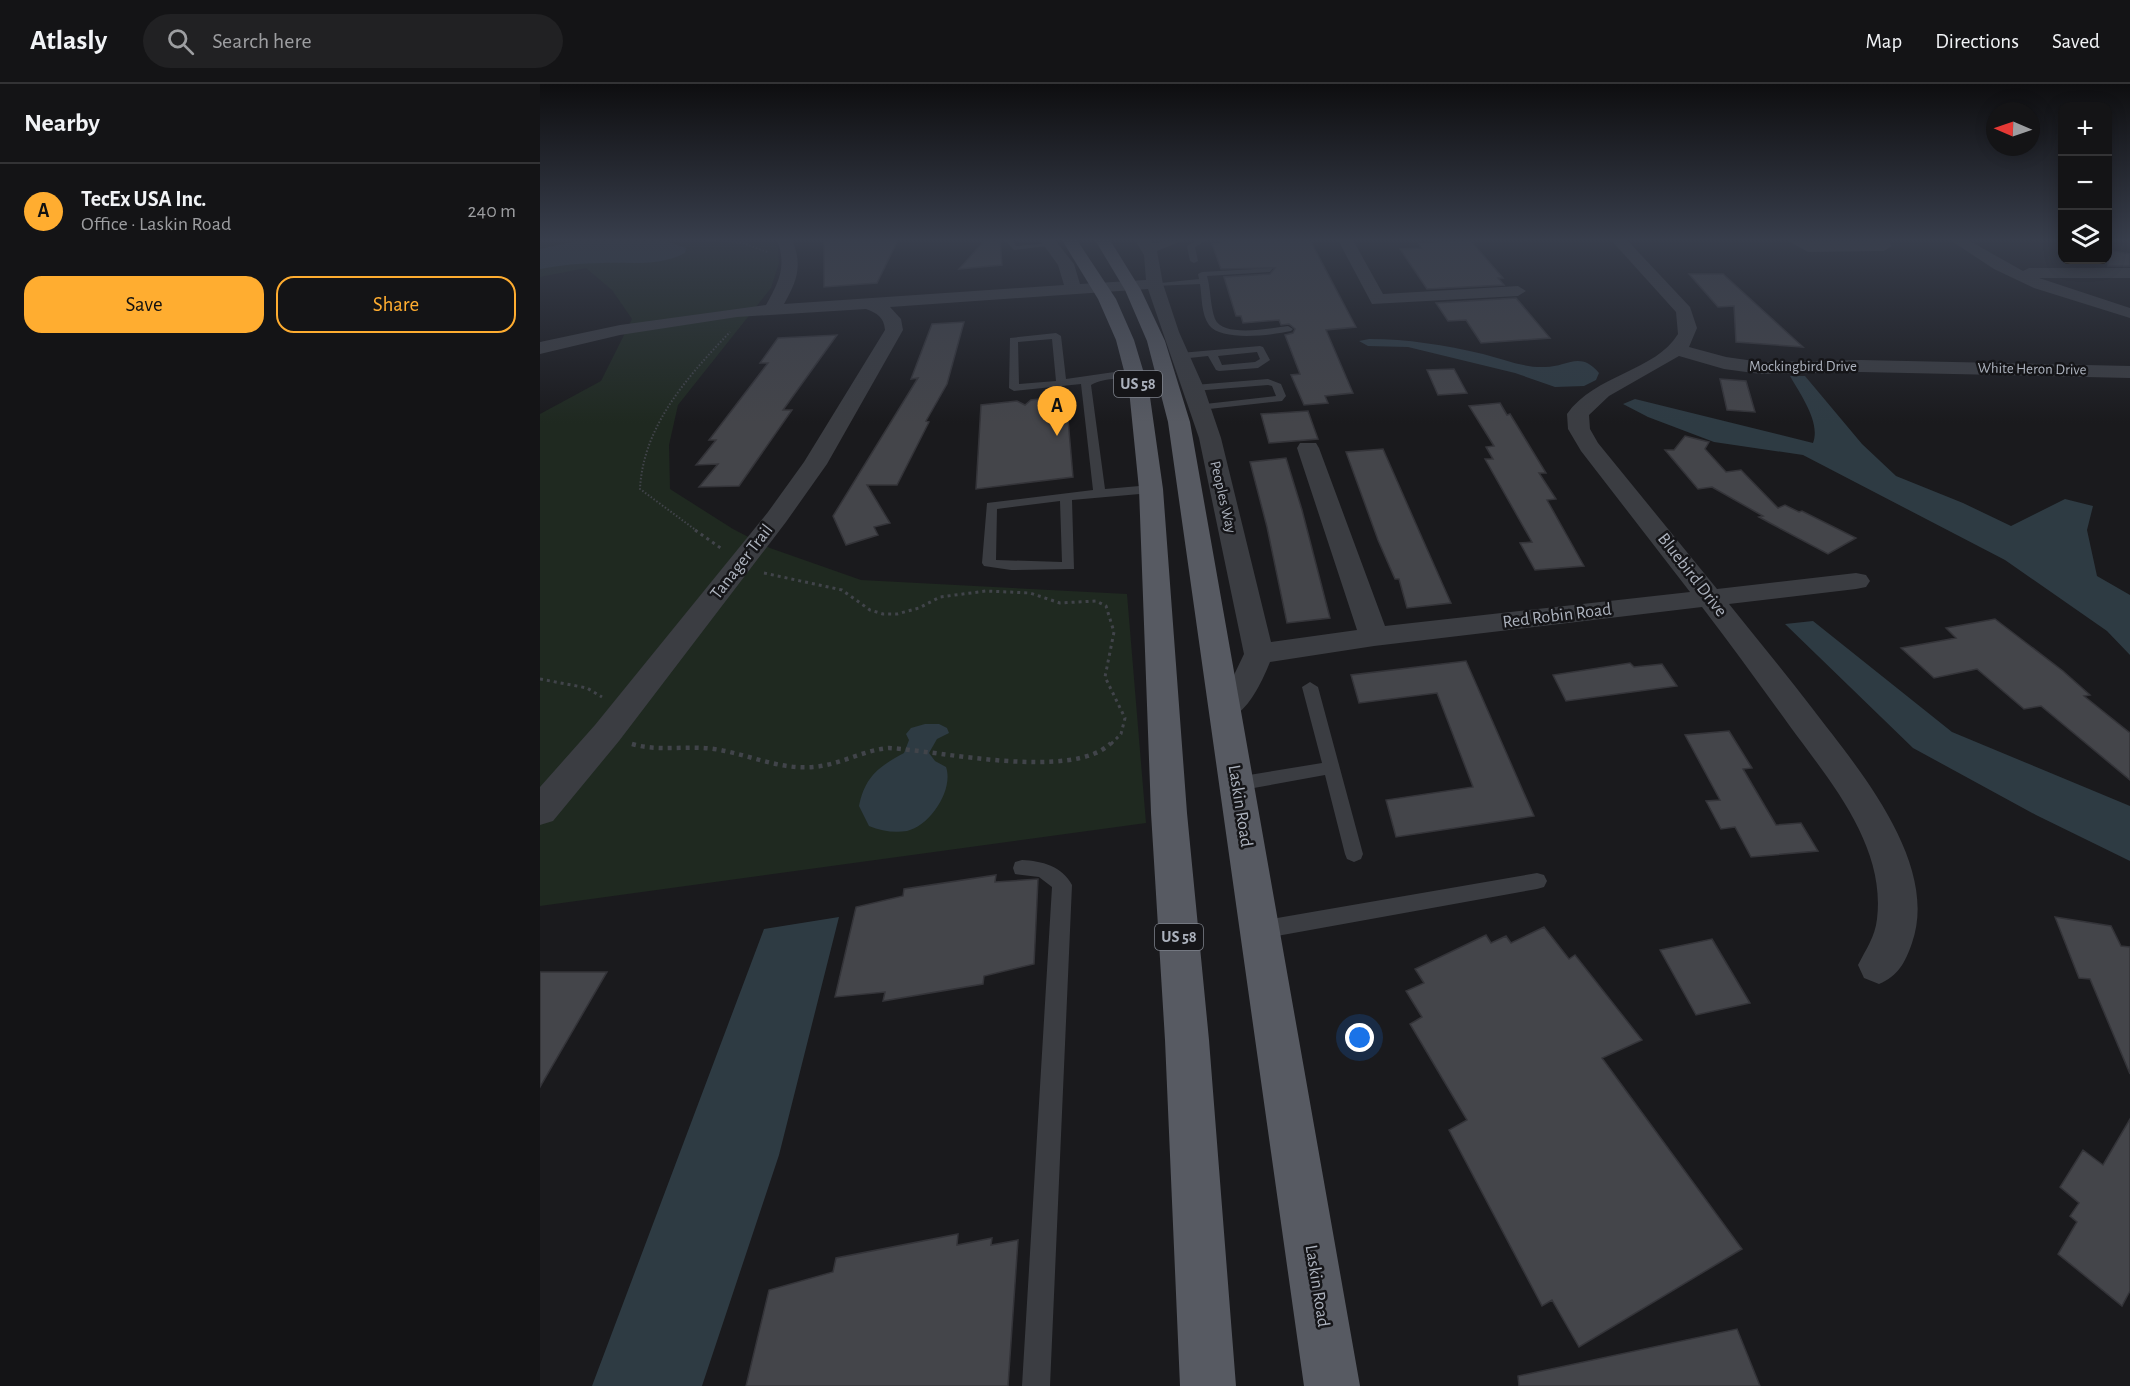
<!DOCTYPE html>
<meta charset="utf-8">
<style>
:root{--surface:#141416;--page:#212123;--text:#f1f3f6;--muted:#9d9ea1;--line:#333335;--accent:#ffad30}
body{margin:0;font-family:"Alegreya Sans",sans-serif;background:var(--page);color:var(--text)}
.controls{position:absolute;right:18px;top:18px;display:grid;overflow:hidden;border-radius:12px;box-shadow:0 3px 15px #0003}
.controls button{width:54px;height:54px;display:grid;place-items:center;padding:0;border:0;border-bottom:2px solid var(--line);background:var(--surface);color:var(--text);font:30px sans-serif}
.compass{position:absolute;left:1446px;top:18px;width:54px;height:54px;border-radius:50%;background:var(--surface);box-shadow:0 3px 15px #0003;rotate:272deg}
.you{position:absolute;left:820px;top:954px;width:21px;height:21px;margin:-15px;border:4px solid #fff;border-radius:50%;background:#1a73e8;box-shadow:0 0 0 9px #1a73e833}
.badge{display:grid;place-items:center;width:39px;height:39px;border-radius:50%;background:var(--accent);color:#111;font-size:20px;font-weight:700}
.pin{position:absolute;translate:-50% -50px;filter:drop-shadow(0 2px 3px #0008)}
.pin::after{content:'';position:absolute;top:32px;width:21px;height:18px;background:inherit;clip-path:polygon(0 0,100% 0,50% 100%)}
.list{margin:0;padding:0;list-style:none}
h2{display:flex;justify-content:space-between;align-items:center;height:78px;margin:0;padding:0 24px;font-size:26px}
h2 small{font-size:20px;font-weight:400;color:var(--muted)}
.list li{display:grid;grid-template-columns:39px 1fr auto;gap:18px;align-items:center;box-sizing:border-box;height:96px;padding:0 24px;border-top:2px solid var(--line)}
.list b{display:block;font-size:22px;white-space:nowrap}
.list p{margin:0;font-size:20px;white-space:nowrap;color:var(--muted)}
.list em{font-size:20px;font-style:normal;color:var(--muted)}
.actions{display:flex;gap:12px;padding:18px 24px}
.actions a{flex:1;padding:14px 0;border:2px solid var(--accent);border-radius:18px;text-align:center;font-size:21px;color:var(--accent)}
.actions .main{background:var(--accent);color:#111}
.icon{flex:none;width:33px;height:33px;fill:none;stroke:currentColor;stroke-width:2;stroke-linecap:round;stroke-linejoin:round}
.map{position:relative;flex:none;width:1590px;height:1302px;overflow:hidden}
header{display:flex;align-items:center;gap:36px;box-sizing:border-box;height:84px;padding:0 30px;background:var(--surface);border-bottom:2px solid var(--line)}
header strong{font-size:28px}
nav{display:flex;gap:33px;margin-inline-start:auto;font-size:21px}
.search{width:420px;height:54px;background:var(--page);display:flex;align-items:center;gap:15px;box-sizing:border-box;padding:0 21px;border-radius:33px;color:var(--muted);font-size:22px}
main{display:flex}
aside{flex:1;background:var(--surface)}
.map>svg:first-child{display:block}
.green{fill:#1f2920}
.water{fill:#2e3b43}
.building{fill:#44454a;stroke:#343439;stroke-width:1.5}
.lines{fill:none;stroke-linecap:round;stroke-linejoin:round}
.path-far2{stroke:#41444a;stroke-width:2;stroke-dasharray:1.5 2;stroke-linecap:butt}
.path-far1{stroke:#41444a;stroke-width:3;stroke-dasharray:3 4;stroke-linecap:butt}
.path{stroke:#41444a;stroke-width:4.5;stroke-dasharray:4 5;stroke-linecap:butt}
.lane{fill:#3b3d42;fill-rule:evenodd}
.street{fill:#3b3d42;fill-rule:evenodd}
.primary{fill:#575a62;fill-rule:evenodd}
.labels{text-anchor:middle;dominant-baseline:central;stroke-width:5;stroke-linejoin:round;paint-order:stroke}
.far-street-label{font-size:15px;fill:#acb2bd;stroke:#151518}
.shield{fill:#151518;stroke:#7f838c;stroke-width:1.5}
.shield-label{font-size:16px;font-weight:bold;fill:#acb2bd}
.street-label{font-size:18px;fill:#acb2bd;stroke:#151518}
</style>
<header>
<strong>Atlasly</strong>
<div class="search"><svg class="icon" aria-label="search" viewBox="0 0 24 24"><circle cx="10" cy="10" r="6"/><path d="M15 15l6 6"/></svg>Search here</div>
<nav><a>Map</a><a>Directions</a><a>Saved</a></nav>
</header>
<main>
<aside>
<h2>Nearby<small></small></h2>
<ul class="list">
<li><span class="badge">A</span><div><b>TecEx USA Inc.</b><p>Office · Laskin Road</p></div><em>240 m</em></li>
</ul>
<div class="actions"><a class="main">Save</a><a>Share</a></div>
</aside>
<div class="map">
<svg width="1590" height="1302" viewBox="0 0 1590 1302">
<rect width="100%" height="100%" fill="#1a1a1d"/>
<path class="green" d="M0,156h233l5,8 1,15 -8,25 -93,117 -9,40 1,44 63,40 37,19 91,32 266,14 19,229 -606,83v-492l61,-33 31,-62 -20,-29 -26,-22 -46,9z"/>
<path class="water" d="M41,156h82l23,8 -1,5c-27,14 -54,9 -83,10 -21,0 -42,2 -62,6v-20z
M829,255c39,0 75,6 114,15 20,5 41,14 62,13 22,0 35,-17 54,6l-3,7 -12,6 -29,1 -40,-14 -107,-26 -40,-1 -9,-5z
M1250,292h15l57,68 34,32 67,27 48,23 54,-27 28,7 -6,24 10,46 33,19v60l-23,-24 -102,-71 -202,-105 -89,-13 -66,-25 -25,-13 12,-5 178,44c8,-21 -13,-49 -23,-67z
M1273,537l139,111 178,74v55l-94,-46 -123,-67 -128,-124z
M385,640h14l8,4 2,5 -12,6 -8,14 6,8 11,6c8,23 -16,59 -39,64 -13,2 -26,0 -38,-5l-10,-20c6,-29 19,-39 45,-53l5,-13 -3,-6 5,-6z
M299,833l-60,238 -77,231h-110l172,-457z"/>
<path class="building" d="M284,156h74l-21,43 -53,4z
M445,156h15l2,25 -43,4z
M680,156h90l46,87 -30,3 27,63 -28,3 3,7 -24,2 -13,-30 9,-1 -15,-39 8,-2 2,-4 -6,-5 -8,1 -2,-5 -36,3 -2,-7h-5l-12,-39 46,-3 5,-6 -54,1 -9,-25 9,-1z
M930,156l33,38h-5l6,7 -77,4 -27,-40 21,-1 -3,-5z
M1568,166l22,4v12h-22z
M1149,190h34l80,73 -67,-5 -2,-36 -16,1z
M976,214l34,40 -69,5 -15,-23 -18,1 -12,-18z
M424,238l-17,62 -21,37 3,1 -32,63h-30l23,38 -16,4 4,8 -32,10 -13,-29 85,-138 -7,1 21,-55z
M297,251l-54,75h9l-53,76 -40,1 19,-23 -22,1 20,-25h-7l59,-77h-8l18,-25z
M914,285l13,24 -29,2 -11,-25z
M1180,295l26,2 9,31 -28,-2z
M526,312l7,81 -97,12 5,-84 36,-4 8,4 6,-5z
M960,319l7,12 3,-1 36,59h-7l17,26 -9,1 37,66 -49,4 -15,-27 12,-1 -47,-83h8l-7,-12 8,-1 -25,-40z
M768,327l10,28 -49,4 -8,-29z
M1145,352l24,6 -4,7 21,23 15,-2 37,38 7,-3 14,7 3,-1 54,27 -28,16 -58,-31 -11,-6 4,-1 -51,-29 -14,2 -33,-39h9z
M843,365l40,91 28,63 -44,5 -8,-29h-4l-17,-39 -32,-88z
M746,374l16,52 28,108 -43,5 -20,-96 -17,-65z
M1455,535l68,52 27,24 -6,1 46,37v47l-89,-74 -17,3 -47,-40 -43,9 -33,-30 55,-10 -10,-10z
M926,577l68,155 -138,21 -10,-37 87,-13 -36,-94 -78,10 -8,-28z
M1090,579l4,4 28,-3 15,22 -111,15 -13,-26z
M1189,647l23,37 -9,1 33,56 25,-2 17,28 -67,6 -16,-30 -14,2 -15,-28 14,-1 -35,-65z
M456,791l-1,7 43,-3 -4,85 -50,12 -1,8 -100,17 2,-9 -50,5 21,-90 47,-11 1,-7z
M1515,833l56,9 10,20 9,1v127l-40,-95 -11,-1z
M1004,843l25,32 6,-4 67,85 -40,18 140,191 -163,98 -27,-47 -10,6 -93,-176 18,-10 -57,-96 12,-7 -16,-26 18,-8 -9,-14 71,-34 5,8 15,-7 5,7z
M1172,855l38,64 -54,12 -36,-65z
M0,888h67l-67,115z
M1590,1035v172l-8,15 -64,-52 19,-32 -7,-6 9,-13 -19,-16 23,-37 20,15z
M418,1150l-1,11 35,-7 -1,7 27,-5 -10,146h-262l23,-96 64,-18 3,-14z
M1197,1245l23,57h-241l-1,-10z"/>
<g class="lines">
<path class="path-far2" d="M168,156l35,3 24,9
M157,447l-57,-42c3,-63 48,-113 90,-157"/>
<path class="path-far1" d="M155,446l27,19
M224,489l78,17 28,20 13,4h14l22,-6 21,-11 46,-6 44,2 30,10 36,-2 10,5 8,26 -9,45 20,41 -4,16 -11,11
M0,595l47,9 15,9
M92,660l3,1"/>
<path class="path" d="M92,660c27,8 55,1 82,5 34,5 65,21 99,18 27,-2 50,-17 76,-19 52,3 184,33 222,-5"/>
<path class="lane" d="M465,156h8l3,6 35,-3 4,2 -41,5z
M657,156h10l-12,7 3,14 -4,2 -4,-2 -3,-15z
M733,184l-3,4 -63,4c4,14 3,29 8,43 8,19 56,9 73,7l5,3 -2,2c-18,4 -70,11 -82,-6 -8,-11 -7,-29 -9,-41l-45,2 -4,-2 48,-5 -1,-5 4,-2z
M516,249l5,3 5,43 69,-10 5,3c-13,9 -34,4 -49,13l14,104 46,-4 6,4 -6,4 -79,7 2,69 -63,1 -27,-4 -2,-3 5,-60 106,-13 -12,-106 -67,7 -5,-3 1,-50zM512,255l4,42 -37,3 -1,-42zM520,417l2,61 -66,-2 1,-51z
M720,262l3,1 7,13 -12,8 -39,3 -3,-1 -8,-14 -28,3 -5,-3 5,-3zM717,268l3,7 -5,3 -33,3 -4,-9z
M728,295l13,5 5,12 -4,5 -82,9 -4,-1v-4l80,-9 -4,-10 -4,-1 -74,6 -5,-3 5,-3z
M770,598l8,5 45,167 -2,5 -7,3 -7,-3 -2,-5 -20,-79 -88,16 -6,-2 -3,-5 3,-5 6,-2 85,-14 -20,-76z
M482,776c20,1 40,6 50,25l-22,501h-28l30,-499 -13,-10 -24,-3 -2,-6 2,-6z
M997,789l7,2 3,6 -3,6 -7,2 -277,50 -7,-3 -3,-6 3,-6 7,-3z"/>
<path class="street" d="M237,156h15c11,25 5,41 -8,64l280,-19 -6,-20 -18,-25h15l19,24 6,20 66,-4 -2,-25 -9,-15h15l2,3 32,-3 -27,11 6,33 16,48 25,56 17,50 50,204 86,-12 -60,-182 3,-5h16l3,5 66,178 305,-34 -109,-141 -13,-22 -1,-15c27,-39 89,-43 111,-80l-2,-22 -65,-72h16l63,67 7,21 -8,19 37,10 35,5 100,-2 269,6v12l-269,-6 -100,2 -37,-5 -45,-13 -70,40 -20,19 1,14 8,14 119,146 139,-16 10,2 4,6 -4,6 -10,2 -127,15c28,35 56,69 83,104 45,59 128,155 100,235 -7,20 -14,33 -33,41l-15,-6 -6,-13c8,-16 17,-28 19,-46 9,-74 -48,-139 -88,-194 -29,-40 -57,-79 -87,-118l-328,39 -104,16c-7,17 -18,41 -33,52 -7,6 -16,3 -23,1l-5,-8 25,-32 10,-21 -45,-216 -51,-149 -258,18 11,12 2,11 -76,134 -41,58 -167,219 -66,80 -13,4v-38l55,-62 173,-213 36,-50 81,-132c-1,-13 -8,-17 -19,-21l-129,8 -117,18 -80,19v-12l80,-17 146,-20c13,-23 21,-39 11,-65z
M798,156h15l30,54 135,-8 8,5 -8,5 -146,8z
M1247,156l24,2 76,-2 5,6 -8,5 -76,1z
M1410,156h18l55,31 6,-3h101v10h-91l91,30v10l-96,-30 -40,-19z"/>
<path class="primary" d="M522,156h15l39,59 18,41 15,50 14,99 24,324 22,227 27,346h-56l-15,-346 -14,-227 -12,-324 -10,-99 -13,-50 -18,-41z
M555,156h15l31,50 24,51 25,81 170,964h-56l-136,-964 -21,-81 -22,-51z"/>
</g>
<linearGradient id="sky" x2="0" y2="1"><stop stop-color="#0e0e10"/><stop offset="0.46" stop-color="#383e4c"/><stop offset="1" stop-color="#383e4c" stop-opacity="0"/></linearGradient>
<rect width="1590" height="339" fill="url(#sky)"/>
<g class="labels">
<g class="far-street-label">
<text x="1263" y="282">Mockingbird Drive</text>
<text transform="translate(1492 285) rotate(1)">White Heron Drive</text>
<text transform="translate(683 413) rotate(77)">Peoples Way</text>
</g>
<g class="shield">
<rect x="574" y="287" width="48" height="26" rx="4.5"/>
<rect x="615" y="840" width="48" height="26" rx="4.5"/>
</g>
<g class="shield-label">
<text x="598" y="300">US 58</text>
<text x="639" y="853">US 58</text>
</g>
<g class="street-label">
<text transform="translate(202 478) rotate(-52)">Tanager Trail</text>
<text transform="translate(1152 491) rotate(52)">Bluebird Drive</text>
<text transform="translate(1017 532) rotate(-7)">Red Robin Road</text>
<text transform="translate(700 722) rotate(81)">Laskin Road</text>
<text transform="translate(777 1202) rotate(81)">Laskin Road</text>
</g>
</g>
</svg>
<div class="controls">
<button>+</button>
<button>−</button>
<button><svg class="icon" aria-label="layers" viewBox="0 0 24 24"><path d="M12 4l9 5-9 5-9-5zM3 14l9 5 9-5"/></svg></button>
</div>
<svg class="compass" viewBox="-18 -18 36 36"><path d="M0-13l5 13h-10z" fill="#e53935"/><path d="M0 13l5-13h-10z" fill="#9d9ea1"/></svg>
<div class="you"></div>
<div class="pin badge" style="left:517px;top:352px">A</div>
</div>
</main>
